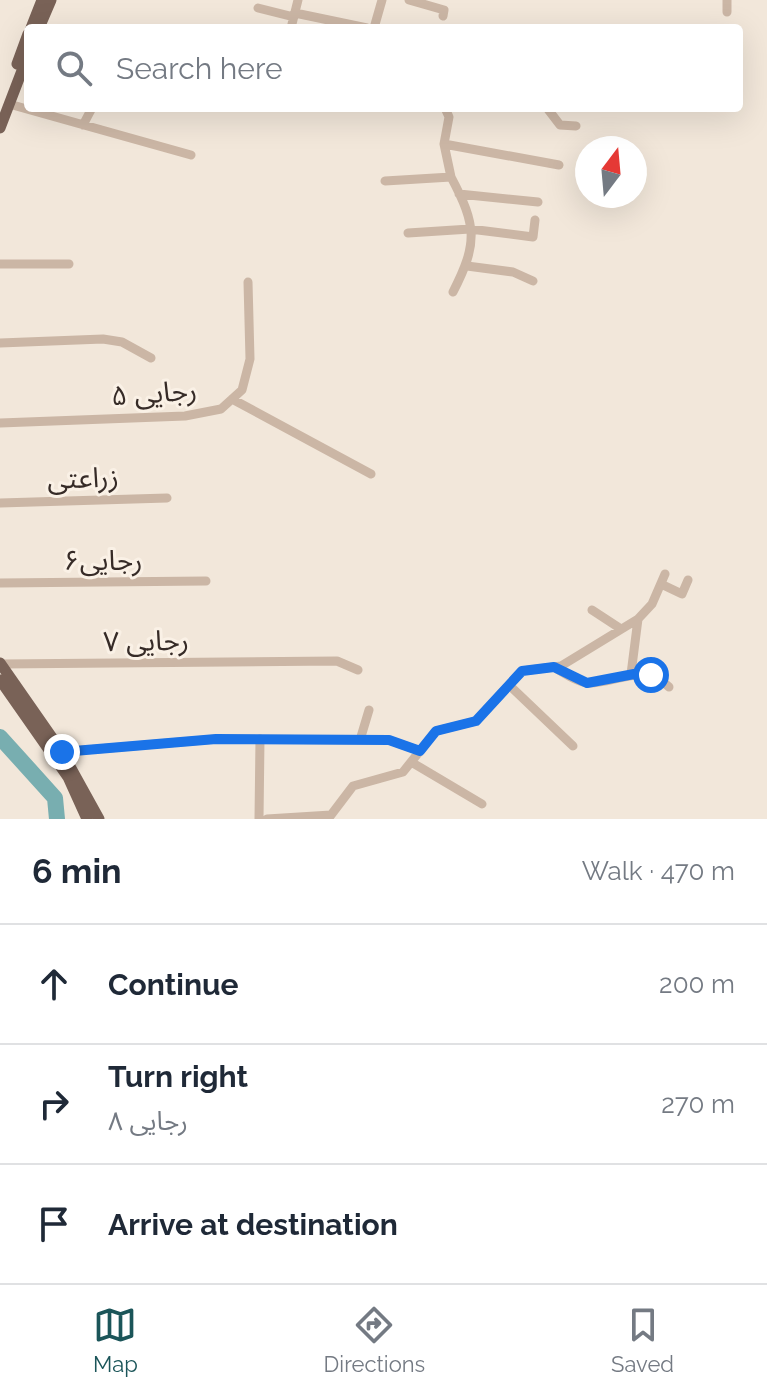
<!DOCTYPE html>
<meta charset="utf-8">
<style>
:root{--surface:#fff;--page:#f6f6f7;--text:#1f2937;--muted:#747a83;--line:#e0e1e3;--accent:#1b5559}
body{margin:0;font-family:Raleway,"Noto Sans Arabic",sans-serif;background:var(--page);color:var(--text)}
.compass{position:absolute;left:575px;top:136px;width:72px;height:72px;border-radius:50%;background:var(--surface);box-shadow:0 8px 32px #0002;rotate:16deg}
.stop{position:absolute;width:24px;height:24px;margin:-18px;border:6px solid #1a73e8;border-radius:50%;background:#fff}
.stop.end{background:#1a73e8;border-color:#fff;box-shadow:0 2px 8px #0008}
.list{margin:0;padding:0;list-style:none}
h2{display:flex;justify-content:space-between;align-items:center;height:104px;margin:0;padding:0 32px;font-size:34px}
h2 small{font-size:26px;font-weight:400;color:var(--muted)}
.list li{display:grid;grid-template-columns:52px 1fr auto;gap:24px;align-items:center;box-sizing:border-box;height:120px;padding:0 32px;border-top:2px solid var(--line)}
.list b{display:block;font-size:30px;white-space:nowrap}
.list p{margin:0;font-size:26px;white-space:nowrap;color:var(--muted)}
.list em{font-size:26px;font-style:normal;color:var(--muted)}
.icon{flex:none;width:44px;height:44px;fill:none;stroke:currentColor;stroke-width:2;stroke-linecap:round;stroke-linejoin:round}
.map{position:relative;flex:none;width:767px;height:819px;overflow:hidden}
.search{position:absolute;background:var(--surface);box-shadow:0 8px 32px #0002;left:24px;right:24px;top:24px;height:88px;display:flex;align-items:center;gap:20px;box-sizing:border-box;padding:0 28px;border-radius:8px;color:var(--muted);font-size:30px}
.sheet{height:464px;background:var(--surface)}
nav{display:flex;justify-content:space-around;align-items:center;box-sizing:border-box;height:112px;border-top:2px solid var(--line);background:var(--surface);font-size:22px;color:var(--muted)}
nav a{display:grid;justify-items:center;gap:4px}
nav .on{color:var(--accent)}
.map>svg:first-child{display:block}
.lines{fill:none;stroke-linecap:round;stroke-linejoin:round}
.river{stroke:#78aeb0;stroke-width:16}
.minor{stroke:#cbb6a5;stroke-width:9}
.major{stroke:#796257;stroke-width:11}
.route{stroke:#1a73e8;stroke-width:10}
.labels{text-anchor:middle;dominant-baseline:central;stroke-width:6;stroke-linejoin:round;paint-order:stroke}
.street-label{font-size:28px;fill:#362b27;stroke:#faf1e6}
</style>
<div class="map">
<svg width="767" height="819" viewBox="0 0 767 819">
<rect width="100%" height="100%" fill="#f2e7da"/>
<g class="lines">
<path class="river" d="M0,737l55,61 2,21"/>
<path class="minor" d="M409,0l35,10 -1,6
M258,8l36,9
M727,12v-12
M295,13l72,15
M291,28l7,-28
M374,28l8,-28
M9,104l182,51
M445,108l4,9 -5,27 7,33
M547,108l13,17 16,1
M83,125l9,-17
M444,144l115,21
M385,181l66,-4c26,49 27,66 2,115
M459,194l79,8
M408,233l62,-4 63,8 2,-17
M0,264h69
M467,266l46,6 20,9
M0,343l103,-4 19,3 29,16
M232,399l139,75
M0,423l185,-7 36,-7 21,-19 8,-31 -2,-77
M0,503l167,-5
M0,583l206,-2
M661,584l21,10 6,-14
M592,610l29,19
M1,664l336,-3 21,9
M554,667c10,6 23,15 35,16 29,0 55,-21 80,4
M631,674l7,-55
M509,685l64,61
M360,740l9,-30
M62,752l154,-13 173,1 31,11
M411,762l71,42
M259,819l1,-80
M267,819l64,-4
M328,819l25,-33 50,-14 33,-41 40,-10 46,-50 39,-5 77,-47 14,-15 13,-30"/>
<path class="major" d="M31,28l11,-28
M39,28l12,-28
M17,64l11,-30
M0,128l28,-73
M0,663l62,89 37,67
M0,680l68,97 19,42"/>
</g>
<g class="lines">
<path class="route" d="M62,752l154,-13 173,1 31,11 16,-20 40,-10 46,-50 32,-4 33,16 47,-9 17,1"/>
</g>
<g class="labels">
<g class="street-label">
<text transform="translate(154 393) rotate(-4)">رجایی ۵</text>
<text transform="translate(83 478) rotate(-2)">زراعتی</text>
<text x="103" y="560">رجایی۶</text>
<text transform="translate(146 641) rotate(-1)">رجایی ۷</text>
</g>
</g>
</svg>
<svg class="compass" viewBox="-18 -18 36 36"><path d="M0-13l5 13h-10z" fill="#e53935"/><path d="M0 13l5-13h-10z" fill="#747a83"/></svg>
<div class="stop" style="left:651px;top:675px"></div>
<div class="stop end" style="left:62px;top:752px"></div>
<div class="search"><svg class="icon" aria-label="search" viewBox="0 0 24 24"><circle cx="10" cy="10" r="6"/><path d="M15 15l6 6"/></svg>Search here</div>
</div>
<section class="sheet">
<h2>6 min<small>Walk · 470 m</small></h2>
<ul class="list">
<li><svg class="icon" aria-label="ahead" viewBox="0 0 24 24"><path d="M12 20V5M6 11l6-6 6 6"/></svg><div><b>Continue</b></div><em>200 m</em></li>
<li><svg class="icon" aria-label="right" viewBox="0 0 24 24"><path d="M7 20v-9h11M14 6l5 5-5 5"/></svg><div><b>Turn right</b><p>رجایی ۸</p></div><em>270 m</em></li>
<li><svg class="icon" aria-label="arrive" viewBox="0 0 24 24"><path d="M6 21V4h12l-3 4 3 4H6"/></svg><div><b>Arrive at destination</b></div></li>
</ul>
</section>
<nav>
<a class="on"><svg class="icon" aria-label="map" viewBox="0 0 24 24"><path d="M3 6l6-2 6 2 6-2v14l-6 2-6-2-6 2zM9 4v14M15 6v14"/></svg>Map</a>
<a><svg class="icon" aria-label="directions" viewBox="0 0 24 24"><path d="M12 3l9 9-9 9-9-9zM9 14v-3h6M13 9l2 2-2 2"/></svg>Directions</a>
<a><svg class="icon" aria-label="saved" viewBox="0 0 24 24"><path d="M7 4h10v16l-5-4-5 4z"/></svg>Saved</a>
</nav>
